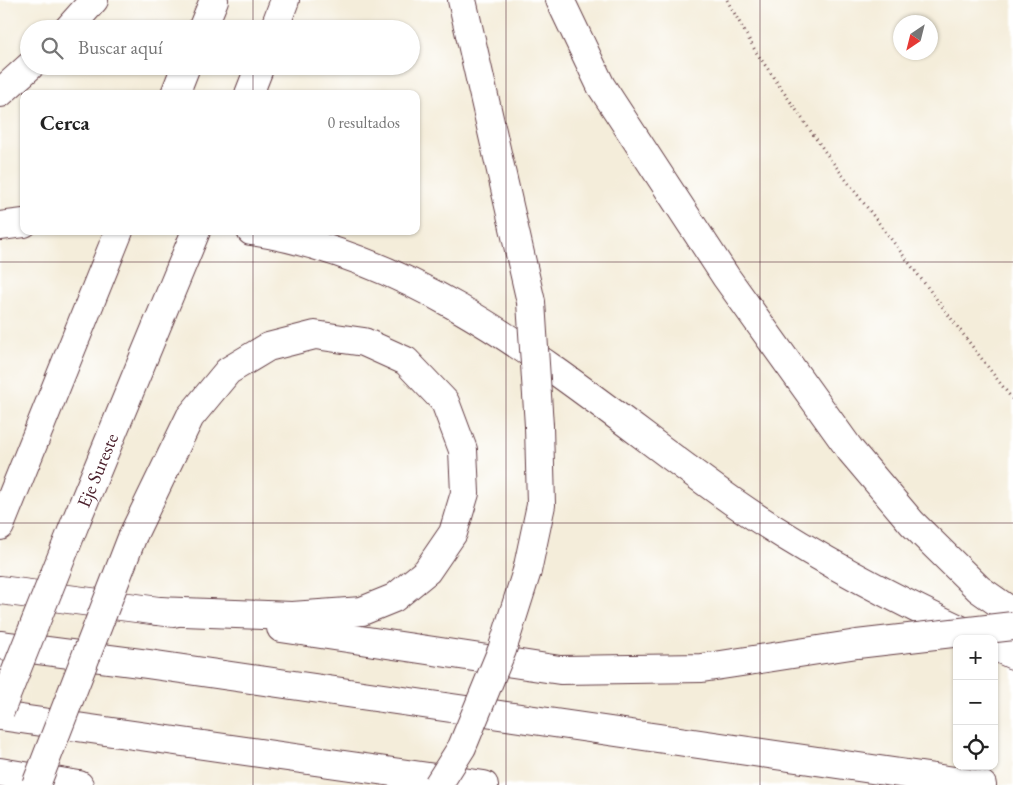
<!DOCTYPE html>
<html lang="es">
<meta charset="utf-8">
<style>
:root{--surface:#fff;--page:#f2f2f2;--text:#222;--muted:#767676;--line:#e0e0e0}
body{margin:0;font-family:"EB Garamond",serif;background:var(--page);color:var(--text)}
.controls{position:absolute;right:15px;bottom:15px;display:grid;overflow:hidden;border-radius:10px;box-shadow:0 1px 4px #0004}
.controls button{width:45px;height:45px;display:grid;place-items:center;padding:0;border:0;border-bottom:1px solid var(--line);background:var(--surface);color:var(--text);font:25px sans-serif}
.compass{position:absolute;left:893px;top:15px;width:45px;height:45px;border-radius:50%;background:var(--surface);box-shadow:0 1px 4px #0004;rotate:215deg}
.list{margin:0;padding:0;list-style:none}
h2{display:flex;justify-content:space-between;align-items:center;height:65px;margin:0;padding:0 20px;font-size:21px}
h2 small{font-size:16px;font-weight:400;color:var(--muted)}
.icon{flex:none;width:28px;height:28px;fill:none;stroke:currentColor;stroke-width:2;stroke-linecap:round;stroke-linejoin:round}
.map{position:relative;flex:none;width:1013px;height:785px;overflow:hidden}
.search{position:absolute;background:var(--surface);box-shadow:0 1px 4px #0004;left:20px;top:20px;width:400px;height:55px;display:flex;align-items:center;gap:12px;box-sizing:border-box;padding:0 18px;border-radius:28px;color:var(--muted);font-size:19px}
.panel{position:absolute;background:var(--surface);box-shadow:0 1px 4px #0004;left:20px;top:90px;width:400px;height:145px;border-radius:10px}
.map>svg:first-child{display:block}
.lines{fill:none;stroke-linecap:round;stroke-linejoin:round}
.highway-casing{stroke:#643e45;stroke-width:30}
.path{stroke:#643e45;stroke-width:3;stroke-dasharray:1 4;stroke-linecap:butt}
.highway{stroke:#fff;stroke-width:28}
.highway-bridge-casing{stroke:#643e45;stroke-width:30;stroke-linecap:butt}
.highway-bridge{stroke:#fff;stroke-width:28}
.grid{fill:none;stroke:#4a1f2b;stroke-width:1;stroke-opacity:0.55}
.labels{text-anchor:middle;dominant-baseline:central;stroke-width:5;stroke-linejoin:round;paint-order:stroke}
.street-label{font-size:19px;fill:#4a1f2b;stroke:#fff}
</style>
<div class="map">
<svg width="1013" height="785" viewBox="0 0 1013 785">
<rect width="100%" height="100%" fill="#fff"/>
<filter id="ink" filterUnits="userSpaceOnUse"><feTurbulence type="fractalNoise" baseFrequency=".02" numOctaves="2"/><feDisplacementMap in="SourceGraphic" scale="10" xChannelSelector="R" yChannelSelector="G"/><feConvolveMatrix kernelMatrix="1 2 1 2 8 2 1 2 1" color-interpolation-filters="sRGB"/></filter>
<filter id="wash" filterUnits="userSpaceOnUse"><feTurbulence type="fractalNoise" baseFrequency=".0096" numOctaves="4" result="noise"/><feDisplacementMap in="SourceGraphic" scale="20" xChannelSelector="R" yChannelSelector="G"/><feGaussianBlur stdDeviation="1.12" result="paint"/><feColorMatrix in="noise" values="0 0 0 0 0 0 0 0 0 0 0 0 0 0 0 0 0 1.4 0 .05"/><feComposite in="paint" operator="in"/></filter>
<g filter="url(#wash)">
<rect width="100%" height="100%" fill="#f4edda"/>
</g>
<g filter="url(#ink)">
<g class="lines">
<g class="highway-casing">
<g id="highway">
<path d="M462,0l69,302"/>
<path d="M560,0l41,86 125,191 125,174 61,72 67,66 34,24"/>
<path d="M68,29l26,-29"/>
<path d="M202,29l12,-29"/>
<path d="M274,29l11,-29"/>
<path d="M0,93l30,-27"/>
<path d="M175,94l11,-28"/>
<path d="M249,94l11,-28"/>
<path d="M0,226l24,-3"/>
<path d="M251,231c189,29 331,164 481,270 76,53 158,96 242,135"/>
<path id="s1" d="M76,521l120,-290"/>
<path d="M0,526l119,-295"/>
<path d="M133,535l57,-118 38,-46 40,-24 47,-12 49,7 42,19 39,41 18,48 2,43 -12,40 -26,38 -33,27 -32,13 -70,5 -135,-5"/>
<path d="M527,571l14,-66 -2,-79"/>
<path d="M0,590l174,23"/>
<path d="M281,628l279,42 142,-2 155,-24"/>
<path d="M0,645l148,19 834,121"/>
<path d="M994,646l19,9"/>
<path d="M0,716l484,69"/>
<path d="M0,772l79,13"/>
</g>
</g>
<path class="path" d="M727,0l29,52 72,104 185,244"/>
<use href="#highway" class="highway"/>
<g class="highway-bridge-casing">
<path id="highway-bridge" d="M531,302l8,124
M857,644l156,-18
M0,711l76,-190
M36,785l97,-250
M438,785l24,-38 40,-97 25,-79"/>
</g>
<use href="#highway-bridge" class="highway-bridge"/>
</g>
</g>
<path class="grid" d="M253,0v29M506,0v785M760,0v785M253,66v28M253,231v554M0,262h1013M0,523h1013"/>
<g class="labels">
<g class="street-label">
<text stroke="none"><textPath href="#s1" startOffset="55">Eje Sureste</textPath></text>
</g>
</g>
</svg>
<div class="controls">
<button>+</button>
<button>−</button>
<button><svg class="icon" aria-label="locate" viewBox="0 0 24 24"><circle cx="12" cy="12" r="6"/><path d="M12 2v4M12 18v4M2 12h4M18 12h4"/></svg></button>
</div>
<svg class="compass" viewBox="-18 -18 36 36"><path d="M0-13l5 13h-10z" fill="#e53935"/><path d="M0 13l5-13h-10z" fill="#767676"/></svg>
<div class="search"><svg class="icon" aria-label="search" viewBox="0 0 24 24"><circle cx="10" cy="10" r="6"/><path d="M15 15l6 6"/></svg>Buscar aquí</div>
<section class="panel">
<h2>Cerca<small>0 resultados</small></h2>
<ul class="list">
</ul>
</section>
</div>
